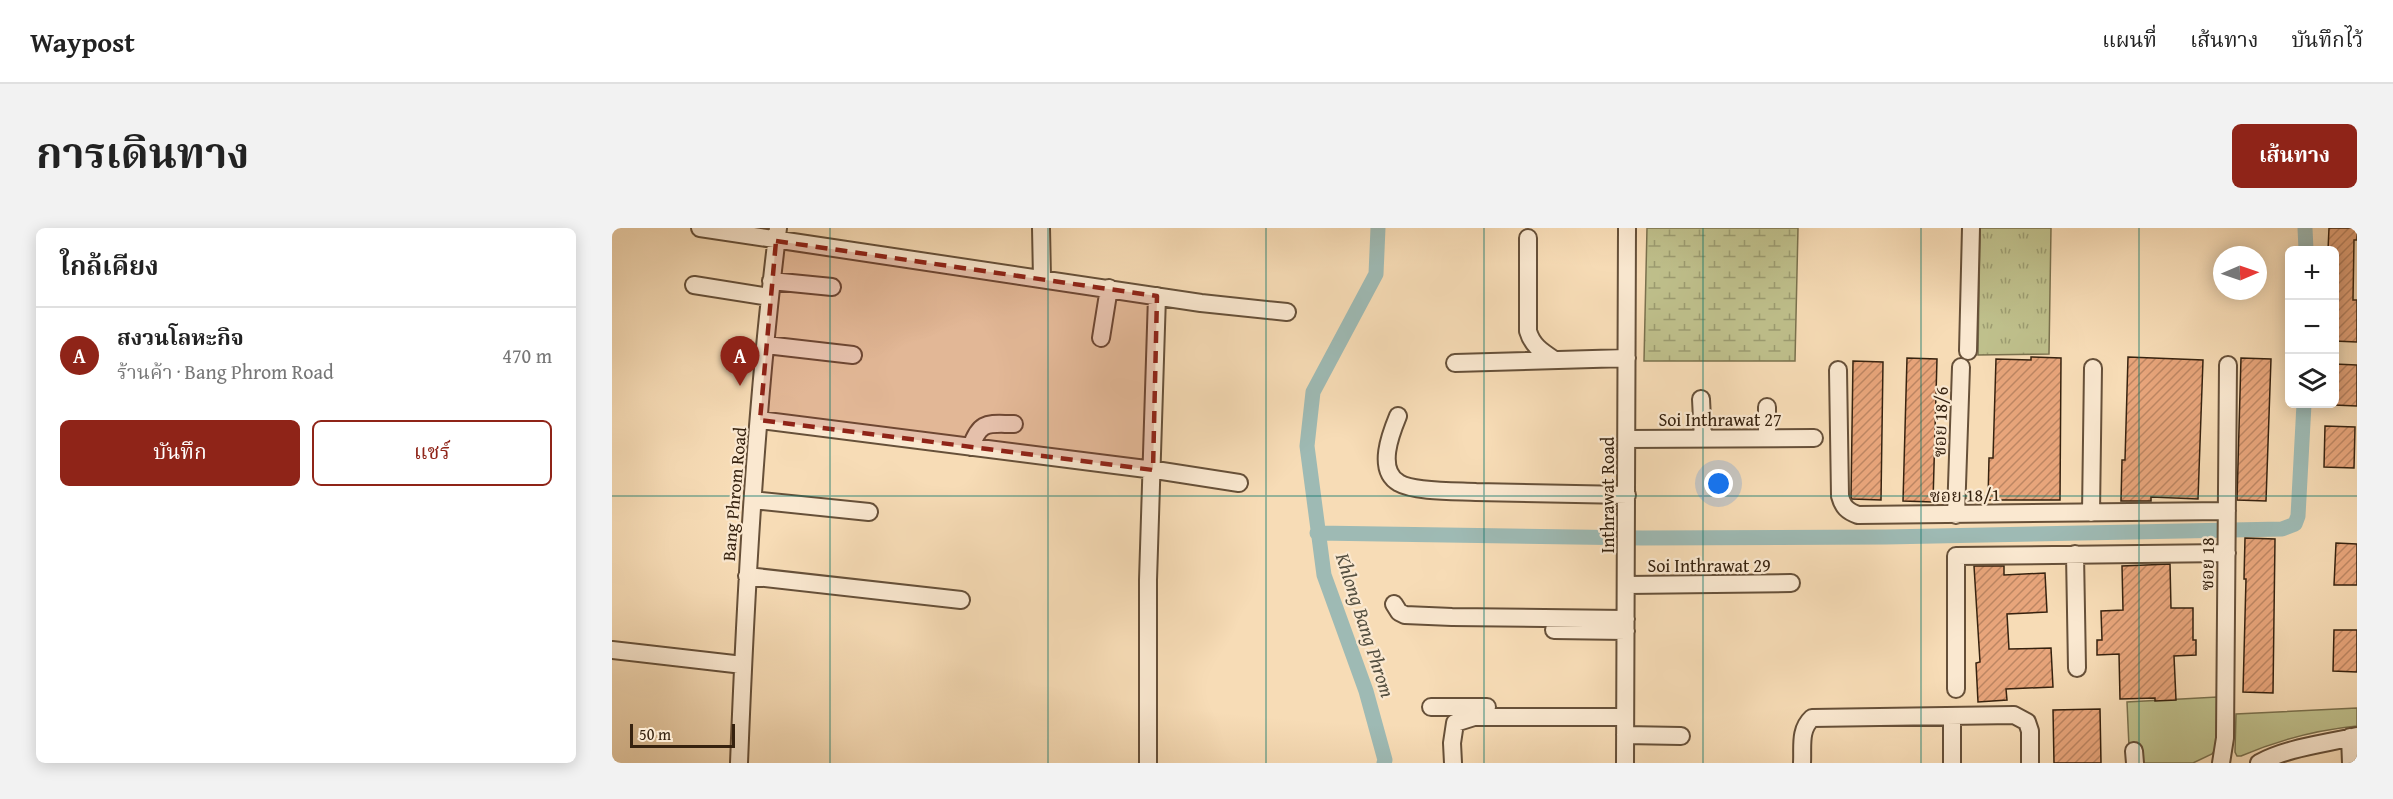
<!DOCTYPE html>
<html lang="th">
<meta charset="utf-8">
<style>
:root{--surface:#fff;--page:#f2f2f2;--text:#222;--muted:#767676;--line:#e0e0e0;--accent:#8f2418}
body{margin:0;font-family:"Gentium Book Plus","Noto Serif Thai",serif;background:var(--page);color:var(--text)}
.controls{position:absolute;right:18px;top:18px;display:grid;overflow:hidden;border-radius:9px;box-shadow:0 3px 15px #0003}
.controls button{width:54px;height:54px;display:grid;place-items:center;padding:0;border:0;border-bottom:2px solid var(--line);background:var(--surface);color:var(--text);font:30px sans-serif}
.compass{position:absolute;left:1601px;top:18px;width:54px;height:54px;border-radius:50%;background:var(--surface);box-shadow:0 3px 15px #0003;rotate:88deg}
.scale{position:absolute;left:18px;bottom:15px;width:105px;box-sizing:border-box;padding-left:6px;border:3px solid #36220f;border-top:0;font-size:16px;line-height:21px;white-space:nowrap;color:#36220f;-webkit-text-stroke:4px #fae8d0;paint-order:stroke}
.you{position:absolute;left:1107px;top:256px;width:21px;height:21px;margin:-15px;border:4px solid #fff;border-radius:50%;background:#1a73e8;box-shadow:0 0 0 9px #1a73e833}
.badge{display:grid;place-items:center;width:39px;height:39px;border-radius:50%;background:var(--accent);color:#fff;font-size:20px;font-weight:700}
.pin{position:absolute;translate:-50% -50px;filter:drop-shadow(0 2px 3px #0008)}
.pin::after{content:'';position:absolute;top:32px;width:21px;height:18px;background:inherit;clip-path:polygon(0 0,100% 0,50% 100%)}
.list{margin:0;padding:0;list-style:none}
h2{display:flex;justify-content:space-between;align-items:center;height:78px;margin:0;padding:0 24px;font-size:26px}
h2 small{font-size:20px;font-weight:400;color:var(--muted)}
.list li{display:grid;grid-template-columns:39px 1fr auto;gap:18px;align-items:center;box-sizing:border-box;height:96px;padding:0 24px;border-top:2px solid var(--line)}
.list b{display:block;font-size:22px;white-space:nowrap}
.list p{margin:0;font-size:20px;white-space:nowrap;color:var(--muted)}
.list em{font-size:20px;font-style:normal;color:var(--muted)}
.actions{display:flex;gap:12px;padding:18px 24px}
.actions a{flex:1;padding:14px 0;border:2px solid var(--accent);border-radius:9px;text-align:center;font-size:21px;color:var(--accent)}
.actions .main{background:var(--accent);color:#fff}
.icon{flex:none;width:33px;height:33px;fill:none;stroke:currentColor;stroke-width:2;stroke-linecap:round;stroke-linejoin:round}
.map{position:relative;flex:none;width:1745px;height:535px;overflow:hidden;border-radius:9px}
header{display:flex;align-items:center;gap:36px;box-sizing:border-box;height:84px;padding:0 30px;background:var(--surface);border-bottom:2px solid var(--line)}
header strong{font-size:28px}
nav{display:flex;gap:33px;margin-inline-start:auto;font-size:21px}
.intro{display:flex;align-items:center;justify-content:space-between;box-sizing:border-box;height:144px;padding:0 36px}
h1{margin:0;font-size:42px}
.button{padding:15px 27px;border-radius:9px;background:var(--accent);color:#fff;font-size:21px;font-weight:700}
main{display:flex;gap:36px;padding:0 36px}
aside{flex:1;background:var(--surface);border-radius:9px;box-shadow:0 3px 15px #0003}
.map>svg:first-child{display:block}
.grass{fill:url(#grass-tufts);stroke:#7a714e;stroke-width:1.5}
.wetland{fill:url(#wetland-marsh);stroke:#7a714e;stroke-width:1.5}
.garden{fill:#bfc08c;stroke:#7a714e;stroke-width:1.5}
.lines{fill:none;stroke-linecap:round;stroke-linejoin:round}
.canal{stroke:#9ebab4;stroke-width:15}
.building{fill:url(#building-hatch);stroke:#36220f;stroke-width:1.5}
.minor-casing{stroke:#665039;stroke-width:20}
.minor{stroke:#fae8d0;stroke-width:16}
.marked{fill:#8f2418;fill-opacity:0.2;stroke:#8f2418;stroke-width:4.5;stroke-dasharray:12 8;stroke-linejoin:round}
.grid{fill:none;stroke:#0f766e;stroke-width:1.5;stroke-opacity:0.55}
.labels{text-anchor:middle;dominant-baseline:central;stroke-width:4.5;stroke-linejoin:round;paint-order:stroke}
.street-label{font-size:18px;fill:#36220f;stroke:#fae8d0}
.water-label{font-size:20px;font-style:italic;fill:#555041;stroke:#fae8d0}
</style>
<header>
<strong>Waypost</strong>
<nav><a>แผนที่</a><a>เส้นทาง</a><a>บันทึกไว้</a></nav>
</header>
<div class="intro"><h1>การเดินทาง</h1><a class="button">เส้นทาง</a></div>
<main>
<aside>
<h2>ใกล้เคียง<small></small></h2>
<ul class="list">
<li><span class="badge">A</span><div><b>สงวนโลหะกิจ</b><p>ร้านค้า · Bang Phrom Road</p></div><em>470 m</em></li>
</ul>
<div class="actions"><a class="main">บันทึก</a><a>แชร์</a></div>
</aside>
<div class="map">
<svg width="1745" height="535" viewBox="0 0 1745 535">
<defs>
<pattern id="grass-tufts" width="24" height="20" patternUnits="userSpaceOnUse" patternTransform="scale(1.5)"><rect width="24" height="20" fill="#bfc08c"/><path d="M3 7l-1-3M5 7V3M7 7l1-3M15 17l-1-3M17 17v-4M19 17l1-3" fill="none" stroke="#9c9c71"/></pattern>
<pattern id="wetland-marsh" width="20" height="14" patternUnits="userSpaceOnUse" patternTransform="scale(1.5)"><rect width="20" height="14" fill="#bfc08c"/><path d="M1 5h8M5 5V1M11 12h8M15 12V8" fill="none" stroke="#9c9c71"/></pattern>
<pattern id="building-hatch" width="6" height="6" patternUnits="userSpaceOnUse" patternTransform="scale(1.5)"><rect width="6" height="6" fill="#e8a57b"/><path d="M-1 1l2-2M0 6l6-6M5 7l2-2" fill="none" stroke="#bd8663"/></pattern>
</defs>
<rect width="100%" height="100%" fill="#f7dcb6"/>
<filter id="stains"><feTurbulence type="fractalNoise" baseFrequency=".00333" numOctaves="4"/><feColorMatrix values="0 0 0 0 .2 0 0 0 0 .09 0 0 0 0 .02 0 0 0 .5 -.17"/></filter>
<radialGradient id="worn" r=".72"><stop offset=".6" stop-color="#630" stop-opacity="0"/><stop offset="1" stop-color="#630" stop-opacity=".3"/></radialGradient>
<path class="grass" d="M1368,0h71l-2,126 -71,1z"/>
<path class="wetland" d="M1035,0h151l-3,133h-151z"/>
<path class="garden" d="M1605,469l1,49 -6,8 -19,9h-52l-12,-16 -2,-45z
M1745,480v18c-40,4 -79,14 -116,30h-4l-2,-4 1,-38z"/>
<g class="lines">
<path class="canal" d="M766,0l-2,46 -63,118 -6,54 17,129 42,116 19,69 -1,3
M1693,0l1,22
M705,305l325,5 244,-1 396,-8 13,-5 3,-8 6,-112"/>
</g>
<path class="building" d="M1717,0h28v12h-3l-1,60h4v42l-23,-1v-91h-6z
M1419,129l30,1 -1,142h-72l1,-42h4l3,-99 35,1z
M1516,129l75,3 -5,139 -47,-2v4h-30l1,-41h3z
M1295,130l30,1 -4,143 -30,-1z
M1629,130l30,1 -5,142 -29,-1z
M1241,133l30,1 -2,138 -29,-1 -1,-2z
M1722,136l23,1v41l-23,-1z
M1713,198l30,1 -1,41 -30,-1z
M1633,310l30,1 -2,154 -30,-1 3,-113h-2z
M1724,315l21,1v41h-23z
M1558,336l1,44h22v32h3v15l-22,1 2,44 -21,1v-3l-35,1 -1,-45 -22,1v-15h5l-1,-29 22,-1 -1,-44z
M1362,338h30v9l41,-2 2,39 -40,2 2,35 42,-1 2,39 -47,2 1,11 -29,2 -2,-39 4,-1z
M1722,402h23v42l-24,-1z
M1488,481l1,54h-47l-1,-53z"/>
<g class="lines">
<g class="minor-casing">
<path id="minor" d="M88,0l501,75 86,9
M429,0l1,51
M916,10v93c4,14 13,20 25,28
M159,53l61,6
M82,57l76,12
M489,110l8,-50
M154,117l87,10
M1356,123l3,-123
M843,135l172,-5
M1226,142l2,126c3,11 7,15 18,19l369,-4
M1089,171l2,40
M1155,179v31
M786,188c-7,17 -22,54 1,67 15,9 59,8 77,9 50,1 100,2 151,3
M148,192l402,51 77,12
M1015,211l187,-1
M359,219c9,-27 17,-23 43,-23
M141,272l116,12
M1479,285l2,-145
M1344,287l5,-148
M1463,326l2,114
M135,348l214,24
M1015,357l164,-2
M782,376l5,8 6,3 47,2 174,2
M942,402l72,1
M0,422l131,15
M1344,461v-133l271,-3
M819,479h56
M1013,507l56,1
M1738,509l1,26
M1522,523l1,12
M127,535c7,-179 17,-358 39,-535
M536,535v-183l9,-284
M841,535l-1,-20 3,-20 19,-6h151
M1013,535l2,-535
M1190,535c1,-16 -3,-33 10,-45l202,-3 13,7 3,9v32
M1340,535v-47
M1609,535l4,-25 3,-373
M1647,535c30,-16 66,-19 98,-27"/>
</g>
<use href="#minor" class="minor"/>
</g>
<path class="marked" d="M164,13l381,55 -4,174 -393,-50z"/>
<path class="grid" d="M218,0v535M436,0v535M654,0v535M872,0v535M1091,0v535M1309,0v535M1527,0v535M0,268h1745"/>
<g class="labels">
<g class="street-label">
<text x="1108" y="191">Soi Inthrawat 27</text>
<text transform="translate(1328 194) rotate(-88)">ซอย 18/6</text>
<text transform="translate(122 266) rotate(-85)">Bang Phrom Road</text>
<text transform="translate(995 267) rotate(-90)">Inthrawat Road</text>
<text transform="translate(1353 267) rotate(-1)">ซอย 18/1</text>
<text transform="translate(1595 336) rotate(-89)">ซอย 18</text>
<text x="1097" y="337">Soi Inthrawat 29</text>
</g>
<g class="water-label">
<text transform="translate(754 397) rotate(72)">Khlong Bang Phrom</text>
</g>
</g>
<rect width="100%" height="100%" filter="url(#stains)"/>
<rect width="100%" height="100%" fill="url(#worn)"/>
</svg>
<div class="controls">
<button>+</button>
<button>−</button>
<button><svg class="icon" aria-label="layers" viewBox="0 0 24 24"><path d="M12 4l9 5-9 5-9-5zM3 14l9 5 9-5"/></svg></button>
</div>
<svg class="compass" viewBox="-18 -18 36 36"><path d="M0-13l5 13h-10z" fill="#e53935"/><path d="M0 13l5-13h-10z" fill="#767676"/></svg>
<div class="scale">50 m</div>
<div class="you"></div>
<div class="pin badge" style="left:128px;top:158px">A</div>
</div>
</main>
